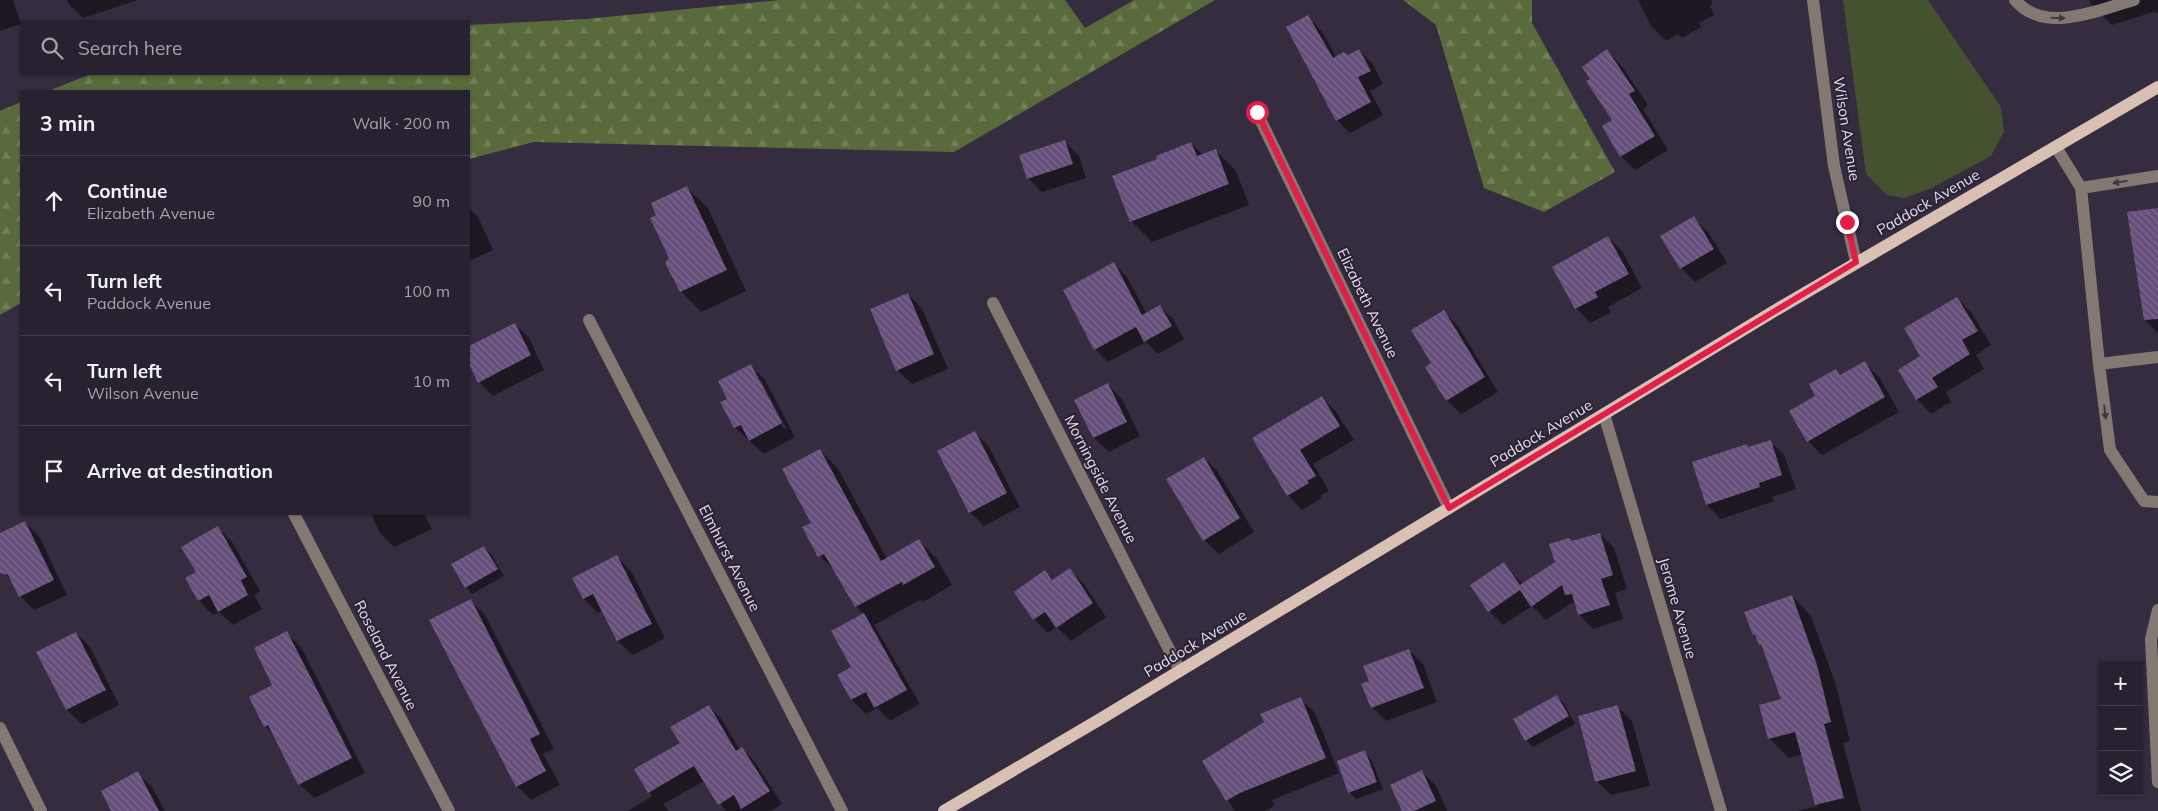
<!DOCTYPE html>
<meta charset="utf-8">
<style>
:root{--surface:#28212f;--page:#302937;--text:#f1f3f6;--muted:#a5a3aa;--line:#443e4b}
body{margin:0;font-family:Mulish,sans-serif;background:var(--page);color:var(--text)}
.controls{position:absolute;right:15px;bottom:15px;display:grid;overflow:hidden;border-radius:0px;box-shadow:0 1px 4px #0004}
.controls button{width:45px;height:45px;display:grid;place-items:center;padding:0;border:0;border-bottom:1px solid var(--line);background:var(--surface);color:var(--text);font:25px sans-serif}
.stop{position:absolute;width:15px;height:15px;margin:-11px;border:4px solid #e11d48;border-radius:50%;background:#fff}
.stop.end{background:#e11d48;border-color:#fff;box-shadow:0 1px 5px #0008}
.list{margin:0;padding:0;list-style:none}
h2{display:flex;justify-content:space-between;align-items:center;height:65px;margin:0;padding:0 20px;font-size:21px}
h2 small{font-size:16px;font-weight:400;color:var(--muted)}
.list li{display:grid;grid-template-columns:32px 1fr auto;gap:15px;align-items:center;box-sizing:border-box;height:90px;padding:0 20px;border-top:1px solid var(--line)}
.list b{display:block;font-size:19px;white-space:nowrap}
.list p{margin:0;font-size:16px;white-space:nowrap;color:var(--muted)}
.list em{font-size:16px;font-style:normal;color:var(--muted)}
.icon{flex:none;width:28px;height:28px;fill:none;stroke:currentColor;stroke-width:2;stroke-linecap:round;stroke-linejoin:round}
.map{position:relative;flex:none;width:2158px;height:811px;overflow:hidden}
.search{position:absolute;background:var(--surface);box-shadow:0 1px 4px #0004;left:20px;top:20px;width:450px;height:55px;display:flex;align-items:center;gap:12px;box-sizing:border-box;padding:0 18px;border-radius:0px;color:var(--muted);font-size:19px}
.panel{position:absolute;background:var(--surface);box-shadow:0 1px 4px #0004;left:20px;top:90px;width:450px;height:425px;border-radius:0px}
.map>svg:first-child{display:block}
.grass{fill:#44522f}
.forest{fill:url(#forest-firs)}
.shadow{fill:#0007;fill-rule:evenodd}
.building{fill:url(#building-back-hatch)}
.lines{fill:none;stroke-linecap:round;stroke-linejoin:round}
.minor{stroke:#847972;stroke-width:12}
.major{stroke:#d8c1b4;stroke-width:12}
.oneway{fill:#413844}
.route{stroke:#e11d48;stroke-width:6}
.labels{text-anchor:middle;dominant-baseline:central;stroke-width:4;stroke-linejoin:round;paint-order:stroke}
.street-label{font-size:15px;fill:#e2dce9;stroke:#2b2235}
</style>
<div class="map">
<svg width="2158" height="811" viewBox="0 0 2158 811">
<defs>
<pattern id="forest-firs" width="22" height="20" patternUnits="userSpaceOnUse" patternTransform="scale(1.25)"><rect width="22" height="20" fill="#596b3c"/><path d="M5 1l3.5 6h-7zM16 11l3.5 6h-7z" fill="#718058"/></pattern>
<pattern id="building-back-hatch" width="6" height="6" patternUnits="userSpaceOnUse" patternTransform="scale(1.25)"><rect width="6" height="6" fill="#66507b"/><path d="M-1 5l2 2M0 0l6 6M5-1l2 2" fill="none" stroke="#7c698e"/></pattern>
</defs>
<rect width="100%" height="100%" fill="#352c3f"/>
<path class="grass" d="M1843,0h85l73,107 3,25 -13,24 -61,33 -26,9 -17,-3 -21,-21z"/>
<path class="forest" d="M779,0h286l20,28 49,-28h81l-261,152 -420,-10 -65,17v-68h-421l43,-17h378v-49l117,-6z
M1403,0h129v23l83,149 -71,40 -60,-24 -48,-163z
M21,102v201l-21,12v-204z"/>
<path class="shadow" d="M0,0h13l8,24 -21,7z
M67,0h71l-55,18 -14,-14z
M1638,0h73l2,4 -3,2 4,9 -15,8 2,4 -19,11 -4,-4 -12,7 -15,-15z
M2090,0h68v13l-5,-1 -41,13 -21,-21z
M1308,17l13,13 16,28 11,-2 11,-6 13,13 11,21 -13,7 13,24 -33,18 -13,-13z
M1607,51l14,14 27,40 -5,4 25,41 -33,20 -14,-14 -18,-30 10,-6 -22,-41z
M1065,142l14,14 7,22 -44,14 -14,-14z
M1191,143l12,12 12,-5 21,21 13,34 -97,37 -21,-21 28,-62z
M687,188l21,20 38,83 -45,21 -20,-21 -23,-76z
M469,208l9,9 15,33 -24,11z
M2158,209v124l-13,-13 -16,-107z
M1693,218l15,14 19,31 -32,19 -14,-14z
M1608,237l14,14 20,37 -34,19 3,5 -21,11 -14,-15z
M1114,264l13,13 20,37 13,-7 13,12 11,20 -26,15 -12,-12 -38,20 -13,-13z
M908,294l14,15 26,60 -36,15 -15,-14z
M1957,298l14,14 20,33 -15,10 8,14 -38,23 5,10 -20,12 -14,-15 5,-42z
M1444,312l14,14 40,66 -37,22 -14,-14 -14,-36z
M514,324l15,14 15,32 -51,26 -14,-14 -10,-21v-8z
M1865,363l14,14 20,35 -77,43 -14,-14 9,-45 19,-26 5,6z
M751,365l14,15 30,57 -31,17 -29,-26 -13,-25 6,-4zM758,380h3l25,48 -2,1z
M1108,385l14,14 18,37 -31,16 -15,-14 -18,-38z
M1322,397l14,15 18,28 -41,24 16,27 -9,5 2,2 -20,12 -14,-15 -34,-56z
M975,433l14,14 31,60 -36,19 -14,-14z
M1770,441l14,14 12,34 -24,8 2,4 -53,18 -14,-14 40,-60 3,3z
M820,450l18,19 49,90 32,-18 18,18 15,26 -29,17 -3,-2 -46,25 46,79 -30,17 -13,-13 -11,6 -14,-14 -13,-25 14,-8 11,-53 -8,-8 -18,-32 -18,-18 -16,-28 8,-5z
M1204,458l14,14 36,60 -35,22 -15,-14z
M371,514h53l8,15 -38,18 -14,-14z
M24,522l15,14 28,59 -33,15 -14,-14 -6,-12 -14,-16v-34z
M218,528l14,14 28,49 -6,4 8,14 -29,16 -14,-13 -6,3 -14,-14 -12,-23 10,-6z
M1600,534l14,14 13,41 -12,4 8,26 -30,10 -14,-15 -6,-12 -27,18 -14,-14 -29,19 -14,-14 15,-48 19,22 33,-23 16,-20z
M484,547l7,7 13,22 -32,18 -6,-7z
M617,557l14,14 34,67 -32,17 -15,-14 -15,-31 -5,3 -14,-14 -10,-20z
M1070,570l14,14 22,33 -35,24 -14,-14 -9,6 -14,-14 11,-48 9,9z
M1792,596l19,20 25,69 14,56 -7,2 18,68h-63l20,-5 -15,-52 -14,4 -20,-20 13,-38 -18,-52 -10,-13z
M470,600l15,15 69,134 -11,5 17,31 -29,15 -14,-14z
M76,633l14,14 29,58 -37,19 -15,-14 -29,-58z
M286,633l15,14 64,126 -51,25 -15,-14 -24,-48 -10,-10z
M1409,650l14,14 14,38 -51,19 -14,-14z
M1557,697l7,6 11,21 -42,23 -7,-7z
M1300,699l15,14 24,60 -67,27 3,5 -10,6h-30l-32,-50 63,-38z
M709,706l13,14 18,30 2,-2 13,14 27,42 -11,7h-45l-22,-30 -41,23 6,7h-41l24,-15 -3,-4z
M1618,707l14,14 18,65 -39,9 -14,-14z
M1364,752l7,7 12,30 -27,10 -6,-7z
M1422,772l14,14 11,25h-44z
M138,773l14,14 13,24h-52z"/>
<path class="building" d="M1308,15l25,43 11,-6 4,3 11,-6 12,22 -13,6 13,25 -35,19 -50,-94z
M1607,49l28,42 -6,3 26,42 -35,21 -18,-31 10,-6 -26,-39 4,-2 -8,-12z
M1065,140l8,24 -46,15 -8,-24z
M1191,142l6,14 19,-7 13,35 -99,38 -18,-46 45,-17 -1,-3z
M687,186l40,84 -47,22 -15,-29 4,-5 -19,-40 6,-3 -5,-12z
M2158,208v111l-14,1 -17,-108z
M1694,216l20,33 -34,20 -20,-33z
M1608,236l21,38 -34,18 3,5 -23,12 -23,-42z
M1114,262l28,53 18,-10 12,21 -28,16 -8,-15 -42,23 -31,-60z
M908,293l26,61 -38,17 -26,-62z
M1957,297l21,34 -16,9 8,14 -38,24 6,9 -22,13 -18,-30 22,-14 -16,-28z
M1444,310l41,67 -39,24 -21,-34 6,-4 -20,-33z
M515,323l16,32 -53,28 -9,-19v-18z
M1865,361l20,36 -78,45 -18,-31 26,-15 -6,-12 27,-15 4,6z
M751,364l31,59 -33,18 -8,-16 -7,3 -14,-26 7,-3 -9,-18z
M1108,383l19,39 -34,16 -19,-38z
M1322,396l18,30 -40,24 16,26 -9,5 2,2 -22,13 -35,-58z
M975,431l32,62 -38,20 -32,-62z
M1771,440l11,35 -23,8 1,4 -54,18 -14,-43 55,-18 1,3z
M820,449l61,112 38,-22 16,28 -32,18 -1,-3 -47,25 -31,-53 -6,3 -16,-30 9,-4 -29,-54z
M1204,457l36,61 -37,23 -37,-62z
M25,521l29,59 -35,17 -11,-22 -8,-2v-40z
M218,526l29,51 -6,3 7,15 -30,17 -9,-17 -11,6 -13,-23 11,-6 -15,-25z
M1600,533l13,42 -12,4 9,26 -32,10 -6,-21 -7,1 -3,-10 -31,22 -11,-17 -32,22 -18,-27 34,-23 16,23 35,-23 -6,-18 20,-6 3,3z
M484,546l14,23 -33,19 -14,-24z
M617,555l35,69 -35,17 -24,-47 -10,5 -11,-21z
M1070,568l23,35 -37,25 -11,-16 -12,8 -19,-28 31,-22 7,10z
M1792,595l25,70 14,57 -7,2 20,74 -29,7 -20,-73 -27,7 -9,-34 22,-6 -20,-55 -2,1 -4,-10h-2l-9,-23z
M471,599l69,135 -10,5 16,32 -30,16 -87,-167z
M864,613l43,77 -33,18 -8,-16 -15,8 -14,-25 14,-8 -20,-36z
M287,631l65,127 -54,27 -30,-60 -4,2 -15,-30 23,-12 -18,-37z
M76,632l30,58 -40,20 -30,-58z
M1409,649l15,39 -53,20 -10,-24 8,-3 -6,-15z
M1557,695l12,21 -44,25 -12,-22z
M1301,697l25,61 -86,35 -14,8 -24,-40 62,-39 -4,-8z
M709,705l27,46 6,-4 28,44 -29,18 -7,-14 -16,10 -24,-39 -46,27 -14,-24 46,-26 -10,-16z
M1618,705l18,66 -41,11 -17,-66z
M1365,750l12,32 -29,11 -11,-32z
M1422,770l14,31 -22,10h-12l-12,-26z
M138,771l21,40h-48l-10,-20z"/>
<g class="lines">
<path class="minor" d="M1813,0l21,166 22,96
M2015,0c30,35 82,10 119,0
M1257,113l192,395
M2056,147l25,41 18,176 59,-7
M2081,188l77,-12
M993,303l187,368
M589,320l253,491
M2099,364l11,86 34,51 14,1
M1604,414l117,397
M294,514l155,297
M2158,610l-7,29 7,143
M0,728l41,83"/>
<path class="major" d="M944,811l158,-93 679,-411 377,-220"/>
</g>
<defs><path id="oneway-solid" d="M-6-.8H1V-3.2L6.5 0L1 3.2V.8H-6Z" transform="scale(1.25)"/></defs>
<g class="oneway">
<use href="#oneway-solid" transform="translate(2058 18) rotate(1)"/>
<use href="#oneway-solid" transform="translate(2120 182) rotate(171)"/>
<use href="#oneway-solid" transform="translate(2105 412) rotate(83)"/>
</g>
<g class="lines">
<path class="route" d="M1257,112l192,396 407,-246 -9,-40"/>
</g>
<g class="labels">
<g class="street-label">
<text transform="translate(1847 129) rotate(81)">Wilson Avenue</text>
<text transform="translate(1928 202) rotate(-30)">Paddock Avenue</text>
<text transform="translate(1368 303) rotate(64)">Elizabeth Avenue</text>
<text transform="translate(1541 433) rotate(-31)">Paddock Avenue</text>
<text transform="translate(1101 479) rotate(63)">Morningside Avenue</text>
<text transform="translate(730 558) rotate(63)">Elmhurst Avenue</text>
<text transform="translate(1678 608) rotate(74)">Jerome Avenue</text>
<text transform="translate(1195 643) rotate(-31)">Paddock Avenue</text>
<text transform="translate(386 655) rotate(63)">Roseland Avenue</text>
</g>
</g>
</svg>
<div class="controls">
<button>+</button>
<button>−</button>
<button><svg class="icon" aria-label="layers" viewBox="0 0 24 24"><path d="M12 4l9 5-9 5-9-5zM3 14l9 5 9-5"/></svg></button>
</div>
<div class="stop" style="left:1257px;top:112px"></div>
<div class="stop end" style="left:1847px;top:222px"></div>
<div class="search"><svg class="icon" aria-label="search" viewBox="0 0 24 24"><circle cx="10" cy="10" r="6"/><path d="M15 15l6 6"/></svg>Search here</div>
<section class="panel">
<h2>3 min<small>Walk · 200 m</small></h2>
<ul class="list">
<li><svg class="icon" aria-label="ahead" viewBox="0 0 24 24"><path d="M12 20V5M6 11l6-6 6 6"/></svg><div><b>Continue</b><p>Elizabeth Avenue</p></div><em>90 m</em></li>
<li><svg class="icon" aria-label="left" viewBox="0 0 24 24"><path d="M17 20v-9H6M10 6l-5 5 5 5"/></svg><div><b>Turn left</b><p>Paddock Avenue</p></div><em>100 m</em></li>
<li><svg class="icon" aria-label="left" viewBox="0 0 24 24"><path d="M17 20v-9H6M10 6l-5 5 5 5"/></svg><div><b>Turn left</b><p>Wilson Avenue</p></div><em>10 m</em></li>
<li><svg class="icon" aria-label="arrive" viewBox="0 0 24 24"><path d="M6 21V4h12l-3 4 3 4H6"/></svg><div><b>Arrive at destination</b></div></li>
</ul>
</section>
</div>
